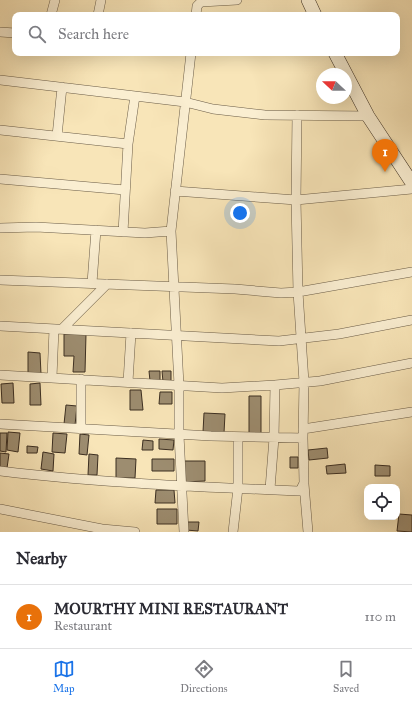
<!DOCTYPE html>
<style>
:root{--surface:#fff;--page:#f2f2f3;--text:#2b2b33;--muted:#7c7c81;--line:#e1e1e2;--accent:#1a73e8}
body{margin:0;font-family:"IM FELL Great Primer",serif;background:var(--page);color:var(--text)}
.controls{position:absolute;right:12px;bottom:12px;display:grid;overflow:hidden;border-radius:8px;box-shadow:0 4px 16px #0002}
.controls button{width:36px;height:36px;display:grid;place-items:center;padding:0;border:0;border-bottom:1px solid var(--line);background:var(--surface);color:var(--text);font:20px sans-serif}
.compass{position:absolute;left:316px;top:68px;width:36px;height:36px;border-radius:50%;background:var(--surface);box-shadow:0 4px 16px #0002;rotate:292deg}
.you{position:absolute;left:240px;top:213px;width:14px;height:14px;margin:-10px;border:3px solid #fff;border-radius:50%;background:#1a73e8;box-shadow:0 0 0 6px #1a73e833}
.badge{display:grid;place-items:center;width:26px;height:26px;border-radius:50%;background:var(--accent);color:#fff;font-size:13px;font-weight:700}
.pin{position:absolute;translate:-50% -33px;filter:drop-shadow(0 1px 2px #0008)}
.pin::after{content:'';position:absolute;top:21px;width:14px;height:12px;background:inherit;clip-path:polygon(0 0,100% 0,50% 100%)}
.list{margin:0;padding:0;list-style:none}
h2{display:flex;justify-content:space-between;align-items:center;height:52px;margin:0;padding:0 16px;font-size:17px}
h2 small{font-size:13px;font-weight:400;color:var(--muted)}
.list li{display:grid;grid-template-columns:26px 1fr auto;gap:12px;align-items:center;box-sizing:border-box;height:64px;padding:0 16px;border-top:1px solid var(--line)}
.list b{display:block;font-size:15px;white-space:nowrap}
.list p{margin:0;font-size:13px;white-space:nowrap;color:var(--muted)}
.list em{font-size:13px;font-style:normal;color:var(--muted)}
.icon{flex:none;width:22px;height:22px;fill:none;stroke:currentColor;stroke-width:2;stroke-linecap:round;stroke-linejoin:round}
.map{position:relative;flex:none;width:412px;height:532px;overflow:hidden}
.search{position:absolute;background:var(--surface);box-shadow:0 4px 16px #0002;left:12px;right:12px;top:12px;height:44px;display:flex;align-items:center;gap:10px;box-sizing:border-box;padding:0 14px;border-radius:8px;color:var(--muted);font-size:15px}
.sheet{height:116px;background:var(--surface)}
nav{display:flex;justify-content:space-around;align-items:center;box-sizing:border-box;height:56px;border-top:1px solid var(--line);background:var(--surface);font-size:11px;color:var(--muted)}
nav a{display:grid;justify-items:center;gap:2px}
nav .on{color:var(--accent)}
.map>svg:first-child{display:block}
.building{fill:#9d8d70;stroke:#3b2e21}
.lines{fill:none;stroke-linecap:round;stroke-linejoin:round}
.street-casing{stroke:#6a5c47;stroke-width:10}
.secondary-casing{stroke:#3b2e21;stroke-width:14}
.street{stroke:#faeed1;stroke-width:9}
.secondary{stroke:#faeed1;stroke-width:13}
</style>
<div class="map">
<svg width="412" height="532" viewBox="0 0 412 532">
<rect width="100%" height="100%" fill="#f8e5b8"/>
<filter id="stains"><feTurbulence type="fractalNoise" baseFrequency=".005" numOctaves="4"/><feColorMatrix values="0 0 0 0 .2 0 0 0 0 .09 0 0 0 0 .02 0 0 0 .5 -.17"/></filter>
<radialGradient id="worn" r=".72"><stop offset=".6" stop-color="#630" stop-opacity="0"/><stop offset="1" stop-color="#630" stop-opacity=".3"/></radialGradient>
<path class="building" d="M64,334h22l-1,38h-12l1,-16h-10z
M28,352l12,1 1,21 -13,-1z
M149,371h11v10h-10z
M162,371h9v10l-8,1z
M13,383l1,20h-12l-1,-19z
M40,383l1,22h-11v-21z
M130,390h11l2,20h-13z
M160,392h12v12h-13z
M249,396h12v38h-12z
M66,405l11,1 -2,19 -11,-1z
M204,413l21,1 -1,19 -21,-1z
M8,432l12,1 -2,19 -11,-2z
M0,433h7l-1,19 -6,-1z
M53,433l14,1 -2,19 -13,-1z
M80,434l9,1 -2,20 -8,-1z
M159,439l15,1 -1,10 -14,-1z
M143,440l10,1v9h-11z
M27,446l11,1 -1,6h-10z
M327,448l1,10 -19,2 -1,-10z
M43,452l11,2 -1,17 -12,-2z
M0,453l9,1 -2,14 -7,-1z
M89,454l9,1 -1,20h-9z
M290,457h8v11h-8z
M116,458l20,1 -1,19h-19z
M152,459h22v12h-22z
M182,461h23v20l-22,1z
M345,464l1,9 -19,1 -1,-8z
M375,465l15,1v10h-15z
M156,490h18l1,13h-20z
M157,509h20v15h-20z
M399,514l13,1v17l-15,-1z
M186,522h13l-1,9 -12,-1z"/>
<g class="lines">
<g class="street-casing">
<path id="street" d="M51,15l4,-15
M98,15l3,-15
M196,15l1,-9 4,-4 36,-2
M0,32l15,1
M0,80l135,16 50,6 28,7 52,6 103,1
M0,130l128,14
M57,136l5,-49
M0,179l125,11
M175,191l121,9 116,-11
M0,228l36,-1 109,6 26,-2
M123,232l5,-88 7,-48
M0,280l235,9 46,4 17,-1 114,-20
M92,283l4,-53
M0,326l279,15 60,-7 73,-14
M62,329l45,-45
M0,375l222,13 53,-3 45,-4 92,-18
M52,377l2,-48
M81,379v50
M128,382l3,-49
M0,424l211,12 92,2
M303,429l109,-17
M0,471c99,12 200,16 300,20l4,-8 -1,-45 1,-56 -6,-90 -2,-92 1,-85
M304,484l4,48
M270,489l4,-51 1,-53
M0,509l102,20 33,3
M184,532l-5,-97v-50l-8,-154 20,-178
M233,532l5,-44v-51"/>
</g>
<g class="secondary-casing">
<path id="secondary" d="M308,0l7,15
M335,53l11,21
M346,74l22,42 44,67"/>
</g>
<use href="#street" class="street"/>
<use href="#secondary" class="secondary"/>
</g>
<rect width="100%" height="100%" filter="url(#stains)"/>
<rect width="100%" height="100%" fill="url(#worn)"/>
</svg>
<div class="controls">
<button><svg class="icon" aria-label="locate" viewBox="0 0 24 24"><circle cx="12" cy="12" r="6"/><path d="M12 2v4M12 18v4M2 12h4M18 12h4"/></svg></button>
</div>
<svg class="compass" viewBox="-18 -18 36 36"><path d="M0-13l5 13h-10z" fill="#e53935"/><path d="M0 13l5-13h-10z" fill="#7c7c81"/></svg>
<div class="you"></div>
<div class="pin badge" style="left:385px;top:172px;background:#e8710a">1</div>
<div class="search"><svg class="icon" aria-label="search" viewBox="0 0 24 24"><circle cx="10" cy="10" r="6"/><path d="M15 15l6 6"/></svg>Search here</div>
</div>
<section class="sheet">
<h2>Nearby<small></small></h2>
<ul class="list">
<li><span class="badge" style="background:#e8710a">1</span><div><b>MOURTHY MINI RESTAURANT</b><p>Restaurant</p></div><em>110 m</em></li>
</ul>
</section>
<nav>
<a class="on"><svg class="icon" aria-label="map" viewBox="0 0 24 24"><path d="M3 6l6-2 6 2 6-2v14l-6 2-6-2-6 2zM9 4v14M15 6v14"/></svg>Map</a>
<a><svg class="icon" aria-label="directions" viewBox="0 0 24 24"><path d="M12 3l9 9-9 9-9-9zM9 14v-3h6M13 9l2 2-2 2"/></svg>Directions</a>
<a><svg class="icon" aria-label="saved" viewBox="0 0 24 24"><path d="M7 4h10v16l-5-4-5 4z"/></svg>Saved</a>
</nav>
